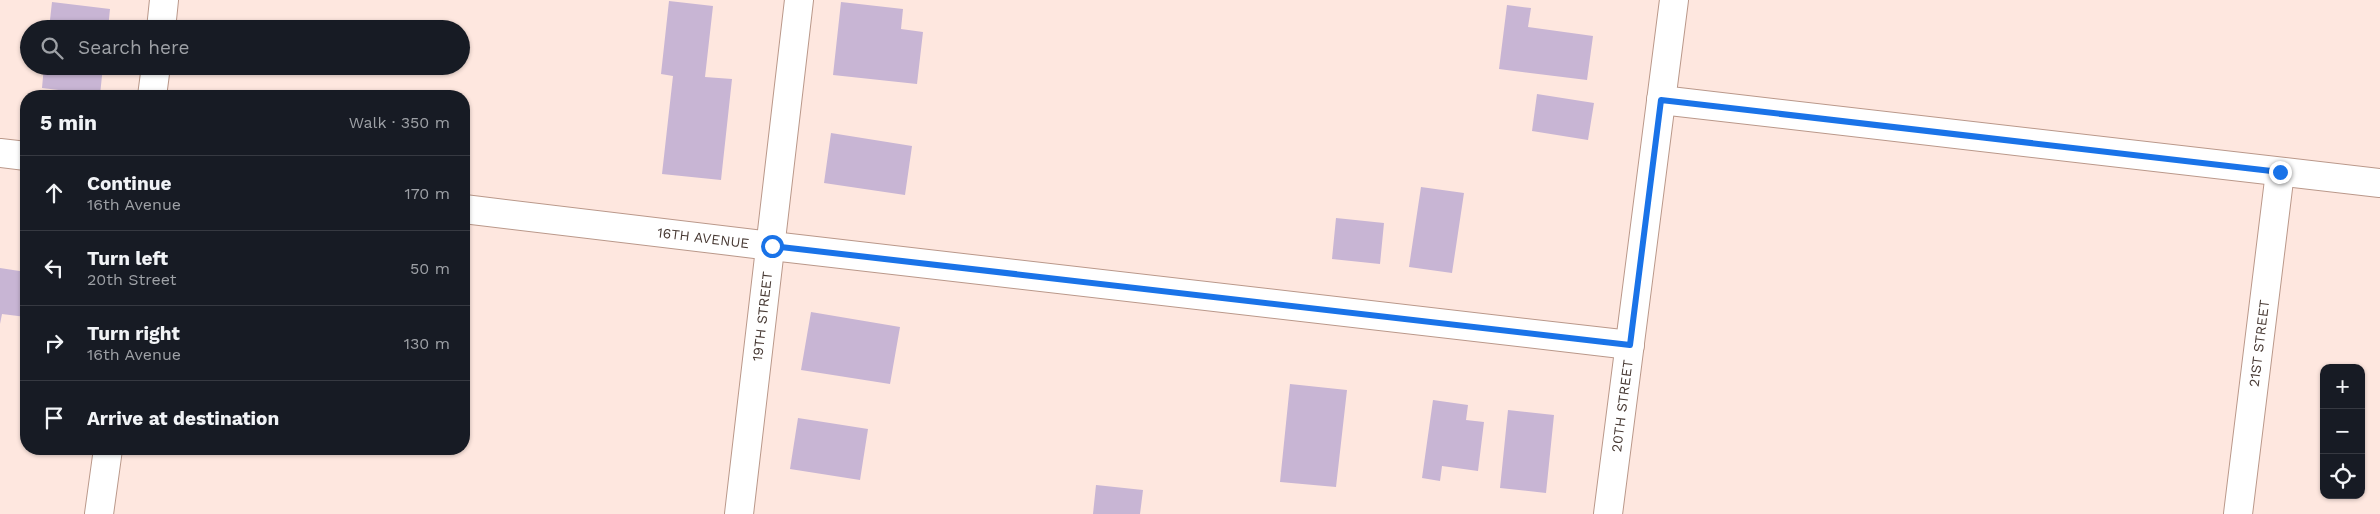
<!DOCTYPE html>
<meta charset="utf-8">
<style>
:root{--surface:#171b24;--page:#20242c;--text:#f1f3f6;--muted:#9ea1a6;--line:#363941}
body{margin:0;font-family:"Work Sans",sans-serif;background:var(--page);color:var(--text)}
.controls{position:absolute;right:15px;bottom:15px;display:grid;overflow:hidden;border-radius:10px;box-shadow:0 1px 4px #0004}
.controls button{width:45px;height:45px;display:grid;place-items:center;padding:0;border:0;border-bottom:1px solid var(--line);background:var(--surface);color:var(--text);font:25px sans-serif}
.stop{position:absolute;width:15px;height:15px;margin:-11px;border:4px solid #1a73e8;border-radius:50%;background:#fff}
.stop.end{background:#1a73e8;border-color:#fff;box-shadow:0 1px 5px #0008}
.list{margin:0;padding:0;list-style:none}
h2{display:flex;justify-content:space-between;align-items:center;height:65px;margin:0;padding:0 20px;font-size:21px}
h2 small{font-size:16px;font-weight:400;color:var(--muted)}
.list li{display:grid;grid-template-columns:32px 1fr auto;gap:15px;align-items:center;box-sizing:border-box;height:75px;padding:0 20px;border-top:1px solid var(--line)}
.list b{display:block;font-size:19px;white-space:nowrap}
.list p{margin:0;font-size:16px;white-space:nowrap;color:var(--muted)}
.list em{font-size:16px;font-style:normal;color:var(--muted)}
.icon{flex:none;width:28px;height:28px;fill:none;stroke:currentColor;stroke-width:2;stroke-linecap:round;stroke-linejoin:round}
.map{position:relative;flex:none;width:2380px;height:514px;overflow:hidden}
.search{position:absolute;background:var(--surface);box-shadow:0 1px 4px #0004;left:20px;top:20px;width:450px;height:55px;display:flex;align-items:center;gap:12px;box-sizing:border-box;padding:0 18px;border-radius:28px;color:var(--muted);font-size:19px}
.panel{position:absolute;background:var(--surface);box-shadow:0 1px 4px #0004;left:20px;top:90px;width:450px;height:365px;border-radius:20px}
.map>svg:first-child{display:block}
.building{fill:#c8b5d4}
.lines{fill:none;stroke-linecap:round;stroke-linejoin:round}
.minor-casing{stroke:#ba988a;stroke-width:30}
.minor{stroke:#fff;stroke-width:28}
.route{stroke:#1a73e8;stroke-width:6}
.labels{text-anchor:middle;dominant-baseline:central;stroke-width:4;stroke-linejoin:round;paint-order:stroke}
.street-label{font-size:14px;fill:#473933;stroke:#fafafa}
</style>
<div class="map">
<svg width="2380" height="514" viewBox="0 0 2380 514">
<rect width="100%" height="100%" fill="#fee7df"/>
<path class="building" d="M669,1l44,5 -8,71 27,2 -11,101 -59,-6 11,-98 -12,-2z
M52,2l58,7 -2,20h-59z
M841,2l62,7 -2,20 22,3 -6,52 -84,-9z
M1507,5l24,3 -3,19 65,9 -6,44 -88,-11z
M44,66h59l-3,29 -58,-7z
M1537,94l57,9 -6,37 -56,-9z
M831,133l81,13 -7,49 -81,-12z
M1421,187l43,6 -12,80 -43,-6z
M1336,218l48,5 -4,41 -48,-5z
M0,268l26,4v45l-24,-3 -2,10z
M811,312l89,15 -10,57 -89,-14z
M1290,384l57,6 -11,97 -56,-5z
M1433,400l35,5 -2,15 18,2 -6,49 -36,-5 -2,15 -18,-3z
M1508,410l46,5 -8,78 -46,-5z
M798,418l70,11 -8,51 -70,-11z
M1096,485l47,5 -3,24h-47z"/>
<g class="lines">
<g class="minor-casing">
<g id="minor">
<path d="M161,29l3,-29"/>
<path d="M152,96l4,-30"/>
<path d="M1661,100l719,83"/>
<path d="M0,153l26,3"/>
<path id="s1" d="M464,209l308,37 858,99"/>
<path d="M99,514l9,-65"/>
<path id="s2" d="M739,514l60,-514"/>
<path id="s3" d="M1608,514l66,-514"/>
<path id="s4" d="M2238,514l42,-342"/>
</g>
</g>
<use href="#minor" class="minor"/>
</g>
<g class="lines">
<path class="route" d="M772,246l858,99 31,-245 619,72"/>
</g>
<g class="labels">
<g class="street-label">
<text stroke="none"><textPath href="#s1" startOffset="241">16TH AVENUE</textPath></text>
<text stroke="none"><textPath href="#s2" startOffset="199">19TH STREET</textPath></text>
<text stroke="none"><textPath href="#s4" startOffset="172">21ST STREET</textPath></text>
<text stroke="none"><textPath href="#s3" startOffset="109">20TH STREET</textPath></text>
</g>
</g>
</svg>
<div class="controls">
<button>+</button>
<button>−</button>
<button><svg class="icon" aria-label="locate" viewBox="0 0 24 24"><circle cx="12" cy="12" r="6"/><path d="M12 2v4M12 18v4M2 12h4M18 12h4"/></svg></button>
</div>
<div class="stop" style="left:772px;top:246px"></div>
<div class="stop end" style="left:2280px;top:172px"></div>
<div class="search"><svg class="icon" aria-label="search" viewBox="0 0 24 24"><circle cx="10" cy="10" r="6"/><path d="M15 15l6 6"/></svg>Search here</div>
<section class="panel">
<h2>5 min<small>Walk · 350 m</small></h2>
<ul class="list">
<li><svg class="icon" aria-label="ahead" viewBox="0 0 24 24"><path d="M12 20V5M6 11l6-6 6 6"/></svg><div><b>Continue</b><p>16th Avenue</p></div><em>170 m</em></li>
<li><svg class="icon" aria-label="left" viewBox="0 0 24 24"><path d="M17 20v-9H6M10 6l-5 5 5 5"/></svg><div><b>Turn left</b><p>20th Street</p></div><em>50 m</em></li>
<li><svg class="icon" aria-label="right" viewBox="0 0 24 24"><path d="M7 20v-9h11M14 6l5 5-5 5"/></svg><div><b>Turn right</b><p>16th Avenue</p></div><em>130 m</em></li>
<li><svg class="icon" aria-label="arrive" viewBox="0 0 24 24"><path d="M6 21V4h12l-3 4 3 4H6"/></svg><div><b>Arrive at destination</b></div></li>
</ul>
</section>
</div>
